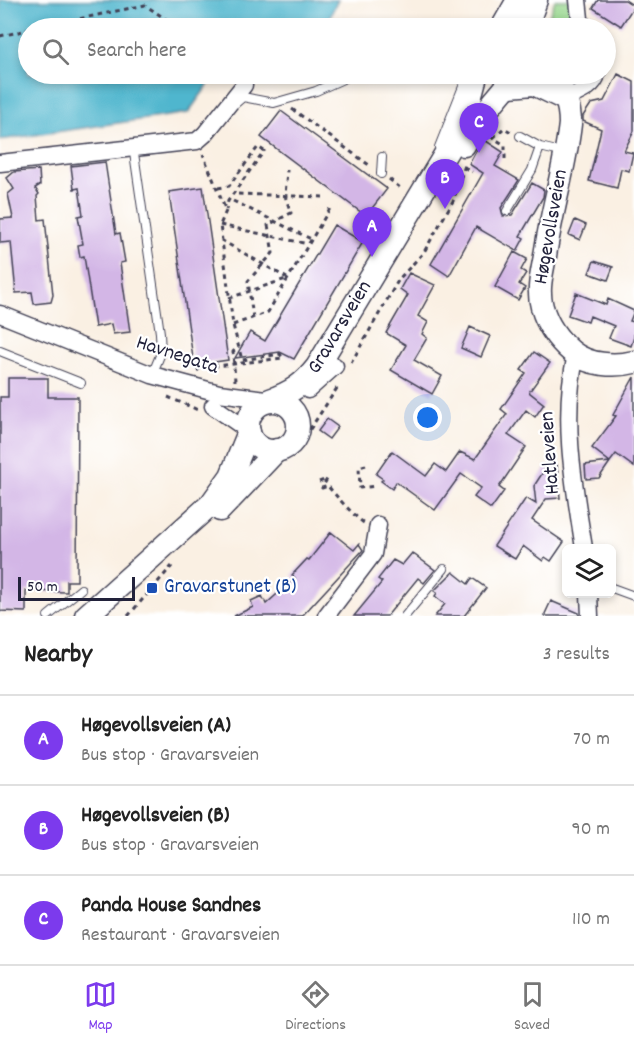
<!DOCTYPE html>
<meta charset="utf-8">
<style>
:root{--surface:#fff;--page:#f2f2f2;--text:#222;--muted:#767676;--line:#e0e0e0;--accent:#7c3aed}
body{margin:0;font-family:Dekko,sans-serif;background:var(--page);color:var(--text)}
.controls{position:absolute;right:18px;bottom:18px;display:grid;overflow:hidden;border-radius:9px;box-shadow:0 3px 9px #0003}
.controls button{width:54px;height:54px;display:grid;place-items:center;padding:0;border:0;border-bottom:2px solid var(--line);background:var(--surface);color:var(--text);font:30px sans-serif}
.scale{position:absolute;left:18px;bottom:15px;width:117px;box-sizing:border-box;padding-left:6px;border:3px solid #22223b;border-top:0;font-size:16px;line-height:21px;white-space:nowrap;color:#22223b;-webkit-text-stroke:4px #fff;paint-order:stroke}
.you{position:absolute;left:428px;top:418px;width:21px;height:21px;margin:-15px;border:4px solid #fff;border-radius:50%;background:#1a73e8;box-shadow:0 0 0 9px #1a73e833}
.badge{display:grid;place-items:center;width:39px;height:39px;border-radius:50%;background:var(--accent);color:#fff;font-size:20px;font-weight:700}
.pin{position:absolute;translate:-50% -50px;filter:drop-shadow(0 2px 3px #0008)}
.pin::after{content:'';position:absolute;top:32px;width:21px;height:18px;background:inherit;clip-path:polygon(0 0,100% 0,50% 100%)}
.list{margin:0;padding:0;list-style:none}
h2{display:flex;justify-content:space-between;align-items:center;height:78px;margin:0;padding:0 24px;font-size:26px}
h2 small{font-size:20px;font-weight:400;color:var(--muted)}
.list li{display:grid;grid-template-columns:39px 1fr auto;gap:18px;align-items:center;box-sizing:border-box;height:90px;padding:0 24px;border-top:2px solid var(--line)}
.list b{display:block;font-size:22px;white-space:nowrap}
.list p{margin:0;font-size:20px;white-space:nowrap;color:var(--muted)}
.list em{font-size:20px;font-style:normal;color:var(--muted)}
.icon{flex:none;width:33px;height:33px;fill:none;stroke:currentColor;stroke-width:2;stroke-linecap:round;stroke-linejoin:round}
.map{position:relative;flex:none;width:634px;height:616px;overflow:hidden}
.search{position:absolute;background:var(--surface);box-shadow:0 3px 9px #0003;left:18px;right:18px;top:18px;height:66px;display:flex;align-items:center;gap:15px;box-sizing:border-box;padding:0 21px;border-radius:33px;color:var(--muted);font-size:22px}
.sheet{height:348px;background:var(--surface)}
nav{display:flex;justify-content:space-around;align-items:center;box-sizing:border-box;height:84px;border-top:2px solid var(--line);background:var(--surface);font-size:16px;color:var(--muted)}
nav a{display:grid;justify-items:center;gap:3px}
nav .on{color:var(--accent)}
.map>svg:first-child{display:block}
.green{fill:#95d58b;stroke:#5c7c63;stroke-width:1.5}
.water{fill:#50b6ce;stroke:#396c84;stroke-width:1.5}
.building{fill:#d3b6e6}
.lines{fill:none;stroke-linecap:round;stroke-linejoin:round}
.lane-casing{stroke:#424154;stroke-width:10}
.street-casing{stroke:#424154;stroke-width:19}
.secondary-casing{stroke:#424154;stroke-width:25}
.path{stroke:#424154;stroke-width:3;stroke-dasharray:4.5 4.5;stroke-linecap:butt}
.lane{stroke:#fff;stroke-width:8}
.street{stroke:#fff;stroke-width:16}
.secondary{stroke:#fff;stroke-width:22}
.transit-dot{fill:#1a4fb4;stroke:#fff;stroke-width:2}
.labels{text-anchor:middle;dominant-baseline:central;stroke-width:4.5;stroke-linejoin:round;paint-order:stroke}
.street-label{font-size:21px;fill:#22223b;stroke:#fff}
.transit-label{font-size:21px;fill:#164399;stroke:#fff;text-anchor:start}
</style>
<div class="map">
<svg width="634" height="616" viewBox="0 0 634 616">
<rect width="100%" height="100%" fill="#fff"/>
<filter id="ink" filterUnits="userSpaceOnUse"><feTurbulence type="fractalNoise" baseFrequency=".0167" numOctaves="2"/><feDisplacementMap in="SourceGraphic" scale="12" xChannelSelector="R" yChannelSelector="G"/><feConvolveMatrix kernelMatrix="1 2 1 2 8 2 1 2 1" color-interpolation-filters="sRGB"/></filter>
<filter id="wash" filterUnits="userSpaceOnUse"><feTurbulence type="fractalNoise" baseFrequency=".008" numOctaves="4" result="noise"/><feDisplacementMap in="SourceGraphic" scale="24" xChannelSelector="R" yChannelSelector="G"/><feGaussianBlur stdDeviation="1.35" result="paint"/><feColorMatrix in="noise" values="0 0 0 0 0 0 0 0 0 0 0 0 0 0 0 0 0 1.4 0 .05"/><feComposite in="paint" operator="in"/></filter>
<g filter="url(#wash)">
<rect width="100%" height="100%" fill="#faf0e3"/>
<path class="green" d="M555,0h17l3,28h-30z"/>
<path class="water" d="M0,0h338l-14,28h-296v46h188l-28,39 -188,27z"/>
<g id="blocks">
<path class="building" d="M598,0h27l9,6 -13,20 -28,-18z
M618,74l16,8v49l-10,20 9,2 -4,18 -8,-2 -4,19 -28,-7 12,-52 -18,-8v-5l8,-12 13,-3z
M281,111l106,78 -21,27 -105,-79z
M483,139l20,13 -8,14 24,14 -18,28 2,8 9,-1 20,-32 12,7 -1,7 -23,39 4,2 -7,13 -41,-24 -27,49 -18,-12 52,-91 -14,-9z
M105,162l11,72 4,-1 5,29 -5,1 10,69 -17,2 -2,-10 -16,3 -11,-71 -4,1 -2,-12 5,-1 -5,-28 5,-1 -4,-27 -5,1 -3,-23z
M39,170l1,15 -5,3 4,6 -2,2 2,24 6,-1 8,76 -2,7 -17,2 -2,-12 -16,1 -5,-51 -11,1v-24l13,-1 -5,-24 6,-5 -7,-11 7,-6z
M203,187l25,173 -34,5 -25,-173z
M575,220l11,5 -6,15 -11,-5z
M334,225l29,17 -69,117 -14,-7 -45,6 15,-26 15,9z
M514,252l13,7 -6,11 5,3 -7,11 6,4 -7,12 -23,-13z
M594,261l19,6 -5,13 -19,-7z
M409,273l26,12 -17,31 10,6 -6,12 5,4 -13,22 28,16 -10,18 -41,-24 15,-25 -20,-12 22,-38 -8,-6z
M576,293l30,12 2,-6 26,12 -4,10 4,1v15l-3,9 -22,-8 5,-12 -24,-10 -2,6 -20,-7z
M470,327l20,9 -9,21 -20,-9z
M534,352l16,11 -21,29 15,12 -9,13 -9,-7 -18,25 18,12 -27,40 5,4 -13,18 -17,-12 7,-9 -20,-14 -26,36 -39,-28 -4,7 -11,-8 2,-2 -7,-5 16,-23 34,25 9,-12 11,8 14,-20 15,7 32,-45 -6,-5 25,-36 -5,-3z
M634,377v90l-18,-13 -6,8 -18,-14 24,-32 -3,-1z
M8,378h40v19h30l-1,184h-10v11l-41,-1v21l-26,-1v-214h8z
M327,419l11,8 -9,12 -11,-8z
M610,462l-11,16 -13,1 -1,-14z
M557,465l3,33 -14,1 -14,21 32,22 -13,19 -6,-4 -2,4 -20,-15 -8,13 -5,-3 -16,-10 32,-48 10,6 -2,-18 13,-20z
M331,532l23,18 5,-6 4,6 -61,66h-68l19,-9 -2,-6 11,-5 4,8 29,-26 -3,-3 15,-16 2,1z
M412,553l23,17 -11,13 -6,-5 -31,38h-33l28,-34 -4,-3 15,-19 9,5z
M453,572l15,12 4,-6 14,10 -22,28h-29l10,-12 -10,-8 2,-3 -3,-2z
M551,601l28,12v3h-35z"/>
</g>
</g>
<g filter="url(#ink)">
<use href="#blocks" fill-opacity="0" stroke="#424154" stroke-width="1.5"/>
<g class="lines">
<g class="lane-casing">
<path id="lane" d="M332,23l11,5
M236,103l7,-6 31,6 42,-12 38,-17
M520,136l20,11
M133,146l27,187 1,20 -9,22
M439,147l25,-63
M381,174l1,-17
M507,211l25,-41 8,-23 25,6
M0,351l81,32
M612,588l22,8
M48,616l33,-27
M405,616l39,-47"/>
</g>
<g class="street-casing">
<path id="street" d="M578,0l3,28
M565,99c12,-6 29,-11 32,-25
M0,163l197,-22 8,-7 39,-49
M0,314l152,61 67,18 62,8
M576,355c-15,62 -2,131 8,193
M308,390l27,-24
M213,406l36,25
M589,594l1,22
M326,616l47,-62 5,-29"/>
</g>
<g class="secondary-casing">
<g id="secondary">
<path d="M502,28l16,-28"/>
<path d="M526,28l10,-28"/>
<path d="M550,74c14,12 20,32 20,50 -5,45 -19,88 -25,132 -3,17 -8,34 -3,51 5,18 16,33 30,45 16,13 43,15 62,10"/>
<path d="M509,86l25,-2 31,15"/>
<path d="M464,145l12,-22 30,-36"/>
<path id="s1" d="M270,400c20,-7 33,-15 47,-33l135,-224 13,-26 11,-41"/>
<circle cx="273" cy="426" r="25"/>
<path d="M220,510l57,-60"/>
<path d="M86,616l125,-112 20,-28 18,-44"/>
</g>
</g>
<path class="path" d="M36,28l109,-23 34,23
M0,36l28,-6
M292,109l77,56
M490,136l15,9v17
M493,138l11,-10 7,4
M464,167l8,5
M389,179l14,11
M218,188l11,-2 29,-39 6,4 -36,50 -2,9
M238,194l85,3
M233,201l78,38
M220,225l88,19
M367,230l4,-7
M221,240l66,38
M229,298l57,-19
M253,318l-5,-37 25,-28 -5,-28 23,-12 -6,-17 2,-26
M233,325l35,-13 64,-107
M351,363l48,-84 25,-27 29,-51 13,-39
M197,371l3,-3 83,-10 -3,-4 -38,6 -9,-35 -13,-100 6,-14 -23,-57
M235,381l-2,-29 4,-5
M168,397l30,13
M295,452l44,-67
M366,465l-7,2 1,21 16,-2
M319,482l8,-3 -5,9 6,-2c5,7 30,34 36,37
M128,616l44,-50"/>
<use href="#lane" class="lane"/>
<use href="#street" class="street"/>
<use href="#secondary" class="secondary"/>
</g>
</g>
<rect class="transit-dot" x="146" y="582" width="12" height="12" rx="3"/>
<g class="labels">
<g class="street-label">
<text transform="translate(552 227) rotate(-80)">Høgevollsveien</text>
<text stroke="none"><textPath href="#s1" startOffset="104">Gravarsveien</textPath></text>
<text transform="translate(177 356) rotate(18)">Havnegata</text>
<text transform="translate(551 453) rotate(-94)">Hatleveien</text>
</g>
<g class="transit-label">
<text x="164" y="588">Gravarstunet (B)</text>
</g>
</g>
</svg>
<div class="controls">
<button><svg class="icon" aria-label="layers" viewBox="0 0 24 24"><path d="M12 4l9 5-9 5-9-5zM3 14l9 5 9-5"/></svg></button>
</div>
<div class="scale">50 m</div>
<div class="you"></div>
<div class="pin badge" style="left:372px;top:257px">A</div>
<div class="pin badge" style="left:445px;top:209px">B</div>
<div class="pin badge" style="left:479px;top:153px">C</div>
<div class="search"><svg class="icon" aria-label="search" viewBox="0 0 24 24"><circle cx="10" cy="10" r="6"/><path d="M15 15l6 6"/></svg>Search here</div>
</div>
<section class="sheet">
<h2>Nearby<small>3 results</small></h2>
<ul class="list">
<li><span class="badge">A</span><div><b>Høgevollsveien (A)</b><p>Bus stop · Gravarsveien</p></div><em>70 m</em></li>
<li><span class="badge">B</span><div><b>Høgevollsveien (B)</b><p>Bus stop · Gravarsveien</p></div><em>90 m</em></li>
<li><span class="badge">C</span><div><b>Panda House Sandnes</b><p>Restaurant · Gravarsveien</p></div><em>110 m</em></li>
</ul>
</section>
<nav>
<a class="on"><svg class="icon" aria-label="map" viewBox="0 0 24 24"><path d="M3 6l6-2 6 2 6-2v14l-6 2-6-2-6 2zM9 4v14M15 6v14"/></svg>Map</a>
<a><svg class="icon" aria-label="directions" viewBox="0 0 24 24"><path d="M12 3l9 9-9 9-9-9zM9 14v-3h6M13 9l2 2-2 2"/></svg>Directions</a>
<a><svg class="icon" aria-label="saved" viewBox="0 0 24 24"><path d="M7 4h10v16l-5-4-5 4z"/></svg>Saved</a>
</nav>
